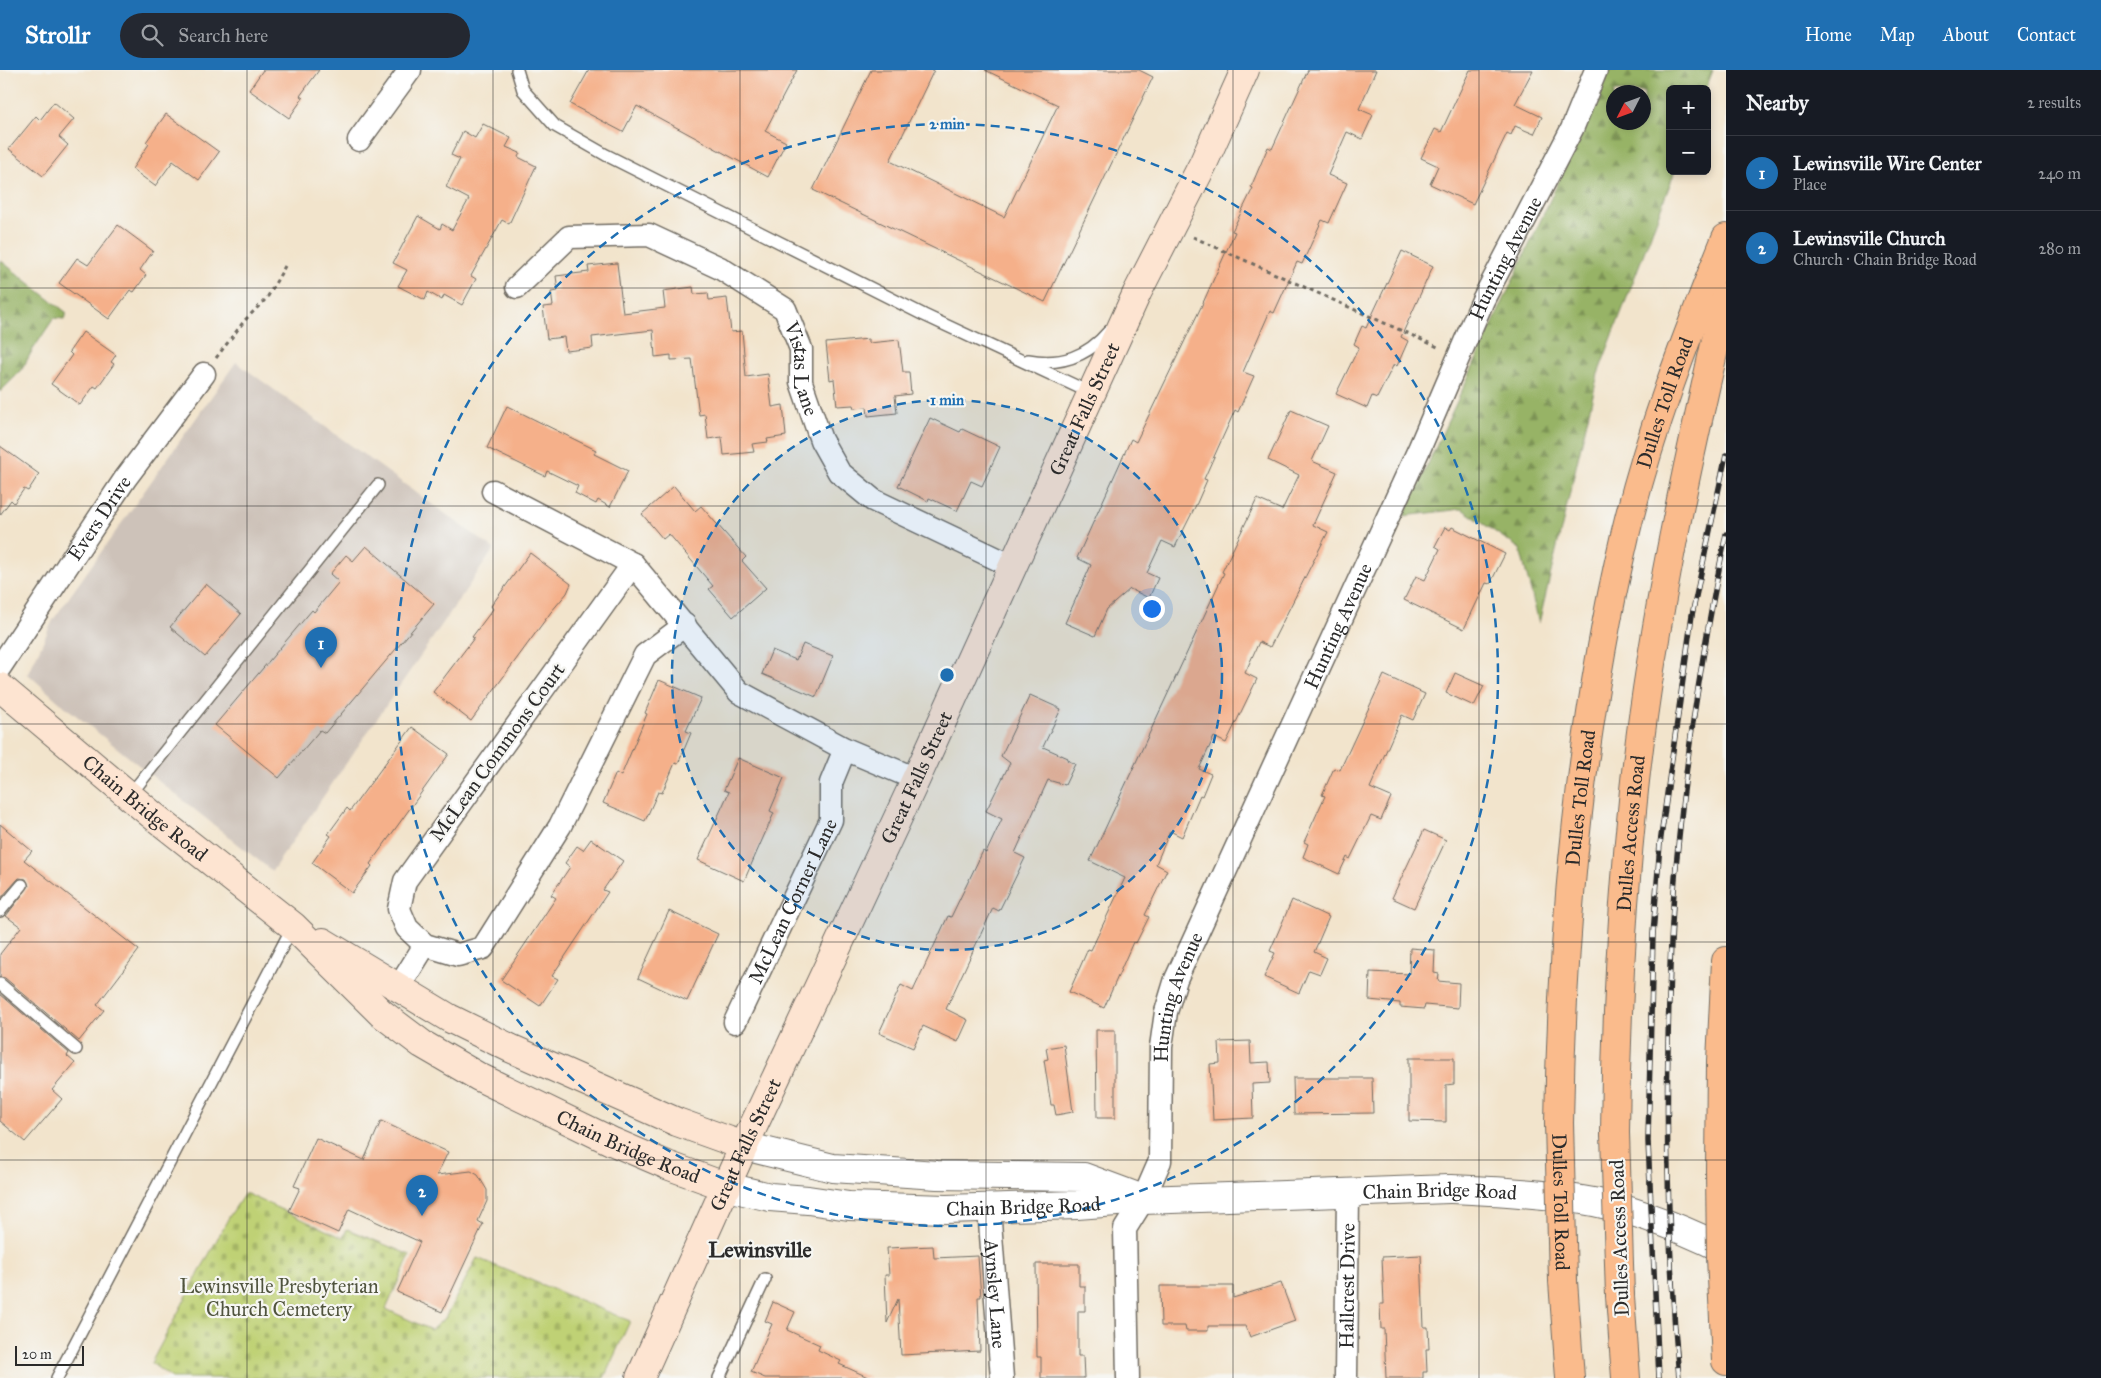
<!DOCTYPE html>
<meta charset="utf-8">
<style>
:root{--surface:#171b24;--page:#242831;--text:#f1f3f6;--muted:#9ea1a6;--line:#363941;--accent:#1f6fb2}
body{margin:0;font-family:"IM FELL Great Primer",serif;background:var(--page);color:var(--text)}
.controls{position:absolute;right:15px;top:15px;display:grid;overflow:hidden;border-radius:8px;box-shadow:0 2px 8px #0003}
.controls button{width:45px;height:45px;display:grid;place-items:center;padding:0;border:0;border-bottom:1px solid var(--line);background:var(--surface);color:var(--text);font:25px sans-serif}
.compass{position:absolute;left:1606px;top:15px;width:45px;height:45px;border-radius:50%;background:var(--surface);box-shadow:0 2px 8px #0003;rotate:228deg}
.scale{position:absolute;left:15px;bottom:12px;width:69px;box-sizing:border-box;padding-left:5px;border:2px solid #2b2b2b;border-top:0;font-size:14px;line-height:18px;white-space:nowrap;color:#2b2b2b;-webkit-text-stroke:4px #f6f6f2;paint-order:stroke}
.you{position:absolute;left:1151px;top:538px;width:18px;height:18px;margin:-12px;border:4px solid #fff;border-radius:50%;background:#1a73e8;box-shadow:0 0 0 8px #1a73e833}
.badge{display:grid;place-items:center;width:32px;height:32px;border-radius:50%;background:var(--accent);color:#fff;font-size:16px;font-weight:700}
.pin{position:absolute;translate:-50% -41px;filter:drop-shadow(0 1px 2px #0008)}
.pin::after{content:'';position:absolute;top:26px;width:18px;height:15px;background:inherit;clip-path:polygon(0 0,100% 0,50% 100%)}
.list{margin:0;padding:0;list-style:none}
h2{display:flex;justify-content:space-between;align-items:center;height:65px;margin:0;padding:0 20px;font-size:21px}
h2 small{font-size:16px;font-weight:400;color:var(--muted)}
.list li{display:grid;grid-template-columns:32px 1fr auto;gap:15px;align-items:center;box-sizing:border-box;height:75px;padding:0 20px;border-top:1px solid var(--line)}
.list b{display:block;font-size:19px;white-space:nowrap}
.list p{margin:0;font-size:16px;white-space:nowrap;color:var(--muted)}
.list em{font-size:16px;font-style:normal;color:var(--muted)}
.icon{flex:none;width:28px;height:28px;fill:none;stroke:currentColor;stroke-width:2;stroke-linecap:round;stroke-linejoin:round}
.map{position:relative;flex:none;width:1726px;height:1308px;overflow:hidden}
header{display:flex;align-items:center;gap:30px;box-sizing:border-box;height:70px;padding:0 25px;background:var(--accent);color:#fff}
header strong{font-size:24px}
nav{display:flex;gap:28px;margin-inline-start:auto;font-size:18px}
.search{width:350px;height:45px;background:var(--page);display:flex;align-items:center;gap:12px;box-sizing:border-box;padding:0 18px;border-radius:28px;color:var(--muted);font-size:19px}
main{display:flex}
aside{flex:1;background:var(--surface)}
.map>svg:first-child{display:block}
.industrial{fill:#cdc2b9}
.forest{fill:url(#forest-firs);stroke:#616f48;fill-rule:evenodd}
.cemetery{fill:url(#cemetery-stones);stroke:#757e50}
.building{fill:#f5b08a}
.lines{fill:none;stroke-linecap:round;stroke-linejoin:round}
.service-casing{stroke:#716c63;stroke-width:14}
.minor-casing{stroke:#716c63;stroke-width:25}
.tertiary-casing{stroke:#716c63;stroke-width:30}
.secondary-casing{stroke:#716c63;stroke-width:30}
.motorway-casing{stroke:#716c63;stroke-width:30}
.path{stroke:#716c63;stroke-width:3;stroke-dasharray:4 4;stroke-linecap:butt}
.service{stroke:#fff;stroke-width:11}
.minor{stroke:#fff;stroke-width:22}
.tertiary{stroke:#fff;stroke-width:28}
.secondary{stroke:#fde4d1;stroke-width:28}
.motorway{stroke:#fabb8c;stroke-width:28}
.rail-casing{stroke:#2b2b2b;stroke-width:5.5}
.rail{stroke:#f6f6f2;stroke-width:4;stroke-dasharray:11;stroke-linecap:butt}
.motorway-bridge-casing{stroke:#716c63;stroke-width:30;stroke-linecap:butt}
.motorway-bridge{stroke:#fabb8c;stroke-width:28}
.grid{fill:none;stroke:#2b2b2b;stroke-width:1;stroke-opacity:0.55}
.ring{fill:none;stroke:#1f6fb2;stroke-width:2.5;stroke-dasharray:9 6}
.labels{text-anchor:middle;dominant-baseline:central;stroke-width:4.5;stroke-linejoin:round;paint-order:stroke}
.street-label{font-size:20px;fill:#2b2b2b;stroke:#f6f6f2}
.park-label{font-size:20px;fill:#50543e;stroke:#f6f6f2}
.quarter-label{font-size:22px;font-weight:bold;fill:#2b2b2b;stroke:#f6f6f2}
.centre{fill:#1f6fb2;stroke:#f6f6f2;stroke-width:2.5}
.ring-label{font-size:15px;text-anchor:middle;font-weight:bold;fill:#1f6fb2;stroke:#f6f6f2;stroke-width:4.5;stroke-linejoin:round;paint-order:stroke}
</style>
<header>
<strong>Strollr</strong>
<div class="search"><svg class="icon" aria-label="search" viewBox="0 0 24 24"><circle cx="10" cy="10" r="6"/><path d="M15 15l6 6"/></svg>Search here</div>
<nav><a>Home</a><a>Map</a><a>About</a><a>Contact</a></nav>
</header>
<main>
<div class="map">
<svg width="1726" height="1308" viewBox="0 0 1726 1308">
<defs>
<pattern id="forest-firs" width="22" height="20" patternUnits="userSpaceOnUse" patternTransform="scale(1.25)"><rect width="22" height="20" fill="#97b366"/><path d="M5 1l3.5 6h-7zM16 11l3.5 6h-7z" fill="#7b9254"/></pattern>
<pattern id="cemetery-stones" width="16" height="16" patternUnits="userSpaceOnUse" patternTransform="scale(1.25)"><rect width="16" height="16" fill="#bfd175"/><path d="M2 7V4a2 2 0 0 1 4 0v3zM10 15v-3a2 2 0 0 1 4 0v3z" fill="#a4b465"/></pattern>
</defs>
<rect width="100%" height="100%" fill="#f6f6f2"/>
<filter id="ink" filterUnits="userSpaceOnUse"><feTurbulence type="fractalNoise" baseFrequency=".02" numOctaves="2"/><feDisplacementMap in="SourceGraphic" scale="10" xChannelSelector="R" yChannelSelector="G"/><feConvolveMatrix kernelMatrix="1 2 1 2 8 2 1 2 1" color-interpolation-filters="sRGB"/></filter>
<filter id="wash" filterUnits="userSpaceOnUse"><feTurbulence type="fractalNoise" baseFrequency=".0096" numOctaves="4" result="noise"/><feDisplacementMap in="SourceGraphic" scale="20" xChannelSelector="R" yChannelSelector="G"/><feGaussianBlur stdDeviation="1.12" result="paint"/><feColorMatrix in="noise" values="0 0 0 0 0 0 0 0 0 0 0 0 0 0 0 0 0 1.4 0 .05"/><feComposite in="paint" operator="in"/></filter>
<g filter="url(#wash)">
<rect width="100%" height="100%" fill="#f2e4cc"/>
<path class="industrial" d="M236,292l258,187 -222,322 -214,-170 -30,-27 25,-54z"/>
<path class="forest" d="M1610,0h103l-7,19h-36v82h5l-77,203 -59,249 -19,-74 -58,-40 -58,7zM1614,22h30v30h-30z
M0,190l67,53 -3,6 -10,-1 -22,33 -11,20 -21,21z"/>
<path class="cemetery" d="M245,1123l98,45 4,-9 63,26 -24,54 45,21 14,-12 32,-60 153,63 -26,57h-432l-21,-15 78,-146z"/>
<g id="blocks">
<path class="building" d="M263,0h56l-19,26 3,2 -14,20 -40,-28z
M589,0h208l-32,61 21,11 -18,35 -131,-71 -14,26 -53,-28z
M871,0h63l-44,91 114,56 54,-112 -73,-35h154l14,7 -108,225 -232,-112z
M1308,0h68l-17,39 14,6 -11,24 -15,-7 -19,43 19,8 -18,40 -7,-3 -20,44 -5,-2 -23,51 -4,-2 -27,61 11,4 -16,36 -3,-2 -31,69 3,1 -10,23 -22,44 -13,-6 -15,32 11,5 -9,20 -19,-9 -23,20 -12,27 -30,-13 26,-58 -14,-7 54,-119 5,3 66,-137 33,-73 -3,-1 21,-43 -2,-1 17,-40 4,2z
M1470,0h63l-18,34 27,13 -8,17 -19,-8 -4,9 -4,-2 -34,71 -43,-20 8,-18 -17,-8 14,-29 6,3z
M54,32l20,17 -15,18 9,8 -25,31 -34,-27 27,-33 4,4z
M166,44l53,38 -20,28 -26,-19 -18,25 -23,-17 17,-25 -3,-2z
M483,54l28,14 -5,9 14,6 -2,4 18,9 -27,58 -7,-4 -31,56 5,3 -14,26 -18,-10 -2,5 -14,-8 -3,8 -27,-14 9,-16 -14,-7 25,-47 22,13 2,-5 10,6 17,-31 -23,-12 14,-28 -9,-4 12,-24 12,7z
M118,155l35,26 -13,19 6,5 -12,17 -4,-2 -21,29 -50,-36 18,-25 11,7z
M1402,181l31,15 -32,71 7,4 -11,25 -3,-2 -17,34 -5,-2 -5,12 -31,-14 23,-47 -5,-3 8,-18 4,2z
M617,193l6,50 42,-5 -2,-17 30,-4 1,7 14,-1 1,7 18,-2 4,34 11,-1 4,46 22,-3 4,33 11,-2 3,31 -19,3 1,3 -16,2 2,8 -30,3 -2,-18 -14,2 -3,-25 -6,1 -7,-56 -21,1v-5l-16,2 -2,-27 -61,7 1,11 -27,3 -2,-14 -17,2 -4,-32 10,-1 -2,-14 7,-1 -2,-15 33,-4 -1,-6z
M83,262l33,23 -5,7 3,2 -17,24 -3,-2 -14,19 -29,-21 21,-29 -3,-3z
M869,269v4l30,-3 4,32h6l2,22 -16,2 2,17 -29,3 -1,-9 -13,1 -1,-3 -16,1 -3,-27 -4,1 -4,-37z
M507,336l89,44 -2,4 34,17 -18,36 -12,-7 -2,4 -21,-11 3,-7 -31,-15 -2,5 -58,-28z
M1291,340l37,16 -16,35 25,11 -24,53 15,7 -58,115 -11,-5 -14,31 12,6 -31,64 -12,-6 -15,32 12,5 -9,22 -2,-1 -18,42 -12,-6 -14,33 11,6 -22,45 4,2 -13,26 -3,-1 -29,66 -35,-16 19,-43 3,1 34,-72 -35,-17 134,-288 -2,-1 35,-73 25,11 17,-35 -31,-15z
M930,348l30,14 2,-3 38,18 -18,39 -11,-5 -14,30 -28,-13 -1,3 -30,-15z
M0,376l39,28 -11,17 -4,-2 -10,14 -3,-3 -11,15z
M674,416l21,25 6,-5 45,51 -4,4 24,27 -33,29 -24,-28 4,-3 -44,-52 -6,5 -21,-25z
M1445,457l5,3 2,-3 53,27 -15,30 -4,-1 -22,46 -60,-29 12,-24 9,4 15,-31 -5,-3z
M366,476l68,58 -109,129 -5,-3 -41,48 -64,-53 97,-115 2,2 25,-30 -9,-8 16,-19 7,6z
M530,483l41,31 -4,9 -16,19 -80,109 -38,-29 41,-54 -2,-1 21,-28 -2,-3z
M206,514l35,30 -36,43 -35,-30z
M803,574l30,12 -17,41 -54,-23 10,-24 24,10z
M1455,603l29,13 -10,20 -28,-13z
M1384,605l41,19 -12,26 -11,-5 -32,73 21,9 -10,23 -10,-4 -21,43 -3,-2 -8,17 -36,-17 5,-13 -4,-2 21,-46 -3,-1 12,-27 6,2z
M659,610l42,18 -15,33 5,2 -13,31 -3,-1 -13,30 -4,-1 -13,29 -42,-18 13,-30 5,3 26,-62 -2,-1z
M1030,625l31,14 -18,38 25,11 -1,2 8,4 -10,21 -17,-5 -33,73 10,5 -26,53 -6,-3 -47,101 22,11 -10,22 -35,-16 -10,22 -34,-15 22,-48 12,6 35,-75 3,1 32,-66 3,2 16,-34 -16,-8 24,-48 -9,-7z
M412,657l37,27 -79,110 2,2 -20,27 -40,-30 19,-27 -3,-2 19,-26 3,3z
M738,688l46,20 -14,33 4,2 -30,68 -46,-21 31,-68 -5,-2z
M0,754l32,27 -8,9 115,90 -42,55 7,5 -25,31 -74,-63 -5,-1v-23l21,-27 -15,-11 23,-30 -3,-7 -7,-1 -19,21z
M1424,760l22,10 -32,68 -22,-10z
M591,769l32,22 -20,29 5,2 -56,84 6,3 -18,27 -39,-26 55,-82 -5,-3 19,-28 -5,-4 12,-17 6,4z
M1292,830l37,17 -15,35 13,6 -7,16 -11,-4 -10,23 -35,-16 11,-24 -5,-2z
M669,841l49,23 -31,67 -49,-23z
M1410,878l25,2 -1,23 5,1 -1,7 21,2 -1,25 -33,-3 -1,4 -24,-2v-4l-31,-3 1,-28 39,2z
M0,924l69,59 -2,3 8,7 -23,27 10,9 -37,43 -25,-21z
M1096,960h19v88h-18z
M1250,971l1,22 18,-1 1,21 -18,1 1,34 -40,2 -3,-56 10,-1 -1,-21z
M1064,975l9,67 -17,3 -2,-10h-3l-7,-45 4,-1 -2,-11z
M1409,988h45v26l-8,1v37l-37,-1z
M1293,1008h79l1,35 -79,1z
M381,1051l67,31 -11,23 34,-4 7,4 9,15v11l-9,20 5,3 -41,88 -45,-20 23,-50 -71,-33 -11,24 -49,-22 11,-23 -6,-2 22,-48 48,22z
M933,1176l1,12 44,-2 3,41h-3l2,54 -79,4 -3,-56 -11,24 -2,-48h4l-2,-27z
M1421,1185l3,72h4l1,22h-3l1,23h-4v6h-37l-2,-49h-3l-1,-25h4l-2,-47z
M1036,1194h43v22h6v25h-7v45h5l1,22h-43v-21h-4z
M1281,1213l14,38 -45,16 -4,-11h-38v5h-22l-1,-5h-24l-1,-40h73v12z
M773,1232l22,10 -8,18 33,15 -2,5 23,11 -2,3 31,14h-105l-14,-6 21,-48 -7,-3z"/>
</g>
</g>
<g filter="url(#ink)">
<use href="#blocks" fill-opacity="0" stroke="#716c63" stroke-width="1"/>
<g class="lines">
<g class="service-casing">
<path id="service" d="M517,0l6,20 32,36 51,29 318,160 167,78
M1028,290c33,6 59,-3 81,-29
M129,726l249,-311
M0,841l22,-26
M0,914l76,65
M57,1308l236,-452
M719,1308l46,-99"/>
</g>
<g class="minor-casing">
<g id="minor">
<path d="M359,70l51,-70"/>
<path id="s1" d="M517,217l52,-50 80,-2 71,33 65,41 16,40v33l20,58 18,32 34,28 139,66"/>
<path d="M493,421l140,73 106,128 106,57 71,30"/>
<path d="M633,494l-228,317 -6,28 8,19 18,17 33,10 25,-7 77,-122 85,-171 40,-30"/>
<path id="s2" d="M0,597l125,-188 79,-105"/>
<path d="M399,917l26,-42"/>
<path id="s3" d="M735,952l96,-202v-37l14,-34"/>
<path id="s4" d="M989,1139l13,169"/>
<path id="s5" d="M1128,1308l-3,-149 18,-29 17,-39 1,-114 5,-35 10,-33 244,-532 63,-147 89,-171 24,-59"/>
<path id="s6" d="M1346,1308l2,-185"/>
</g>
</g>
<g class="tertiary-casing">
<g id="tertiary">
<path d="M744,1076l89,22 104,7 147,2 51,19"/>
<path id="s7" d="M727,1117l43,10 38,3 41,6 97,3 131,-4 66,-5 306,-11c44,2 90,4 133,11 48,7 101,29 144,50"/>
</g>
</g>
<g class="secondary-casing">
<g id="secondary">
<path id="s8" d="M0,617l151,127 142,112 88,87 41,31 57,33 132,64 56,24 60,22"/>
<path d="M323,872l126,76 61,30 167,74 67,24"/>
<path id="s9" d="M640,1308l104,-232 172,-367 221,-486 66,-129 42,-94"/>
</g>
</g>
<g class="motorway-casing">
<g id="motorway">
<path id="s10" d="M1559,1053c3,-198 21,-395 66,-588 24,-102 62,-200 101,-297"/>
<path id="s11" d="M1615,1063c1,-115 7,-229 19,-343 18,-167 54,-330 92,-493"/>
<path d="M1720,1101l1,-110 5,-100"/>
<path d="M1721,1187l5,104"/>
<path d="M1563,1211l7,97"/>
<path d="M1620,1226l6,82"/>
</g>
</g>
<path class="path" d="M1193,167l247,111
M216,288l29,-38 22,-22 18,-32"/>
<use href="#service" class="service"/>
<use href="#minor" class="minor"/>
<use href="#tertiary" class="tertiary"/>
<use href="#secondary" class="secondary"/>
<use href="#motorway" class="motorway"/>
<g class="rail-casing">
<path id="rail" d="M1659,1308l-11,-237 5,-207 7,-90 32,-229 34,-160
M1679,1308c-10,-110 -13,-222 -11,-332 1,-67 3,-134 10,-200 10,-105 27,-209 48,-312"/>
</g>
<use href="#rail" class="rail"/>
<g class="motorway-bridge-casing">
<g id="motorway-bridge">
<path id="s12" d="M1559,1053l4,158"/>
<path d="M1615,1063l5,163"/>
<path d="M1720,1101l1,86"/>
</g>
</g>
<use href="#motorway-bridge" class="motorway-bridge"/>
</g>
</g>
<path class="grid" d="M247,0v1308M493,0v1308M740,0v1308M986,0v1308M1233,0v1308M1479,0v1308M0,218h1726M0,436h1726M0,654h1726M0,872h1726M0,1090h1726"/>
<circle cx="947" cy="605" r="275" fill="#1f6fb2" fill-opacity=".12"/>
<g class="ring">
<circle cx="947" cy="605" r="275"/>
<circle cx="947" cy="605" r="551"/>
</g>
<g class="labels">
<g class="street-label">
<text stroke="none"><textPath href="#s5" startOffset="1202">Hunting Avenue</textPath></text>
<text stroke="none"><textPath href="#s1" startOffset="370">Vistas Lane</textPath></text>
<text stroke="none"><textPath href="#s10" startOffset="731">Dulles Toll Road</textPath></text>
<text stroke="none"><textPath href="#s9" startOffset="1066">Great Falls Street</textPath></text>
<text stroke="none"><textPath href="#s2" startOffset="179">Evers Drive</textPath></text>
<text stroke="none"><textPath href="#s5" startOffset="798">Hunting Avenue</textPath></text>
<text transform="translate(497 682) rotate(-54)">McLean Commons Court</text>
<text stroke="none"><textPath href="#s9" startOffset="661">Great Falls Street</textPath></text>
<text stroke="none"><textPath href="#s10" startOffset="326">Dulles Toll Road</textPath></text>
<text stroke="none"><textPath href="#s8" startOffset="189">Chain Bridge Road</textPath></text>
<text stroke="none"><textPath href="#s11" startOffset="300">Dulles Access Road</textPath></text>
<text stroke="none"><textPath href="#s3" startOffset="134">McLean Corner Lane</textPath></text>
<text stroke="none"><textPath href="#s5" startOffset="392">Hunting Avenue</textPath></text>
<text stroke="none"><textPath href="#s9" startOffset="256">Great Falls Street</textPath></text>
<text stroke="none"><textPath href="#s8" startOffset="784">Chain Bridge Road</textPath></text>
<text stroke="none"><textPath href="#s7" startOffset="715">Chain Bridge Road</textPath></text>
<text stroke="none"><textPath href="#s12" startOffset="79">Dulles Toll Road</textPath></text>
<text stroke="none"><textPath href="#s7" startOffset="298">Chain Bridge Road</textPath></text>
<text transform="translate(1619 1168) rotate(-92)">Dulles Access Road</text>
<text stroke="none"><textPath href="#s6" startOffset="92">Hallcrest Drive</textPath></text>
<text stroke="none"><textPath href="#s4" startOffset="85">Aynsley Lane</textPath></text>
</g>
<g class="park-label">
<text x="279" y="1216">Lewinsville Presbyterian<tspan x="279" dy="23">Church Cemetery</tspan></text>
</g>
<g class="quarter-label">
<text x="760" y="1179">Lewinsville</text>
</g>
</g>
<circle cx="947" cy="605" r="8" class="centre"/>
<g class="ring-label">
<text x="947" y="59">2 min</text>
<text x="947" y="335">1 min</text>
</g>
</svg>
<div class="controls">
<button>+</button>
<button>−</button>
</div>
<svg class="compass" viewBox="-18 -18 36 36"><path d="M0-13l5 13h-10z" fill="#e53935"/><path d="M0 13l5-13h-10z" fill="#9ea1a6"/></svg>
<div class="scale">20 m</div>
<div class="you"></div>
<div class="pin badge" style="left:321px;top:598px">1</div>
<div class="pin badge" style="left:422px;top:1146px">2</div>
</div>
<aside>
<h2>Nearby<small>2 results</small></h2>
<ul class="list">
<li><span class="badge">1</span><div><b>Lewinsville Wire Center</b><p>Place</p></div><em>240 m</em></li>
<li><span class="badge">2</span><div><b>Lewinsville Church</b><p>Church · Chain Bridge Road</p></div><em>280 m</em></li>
</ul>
</aside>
</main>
